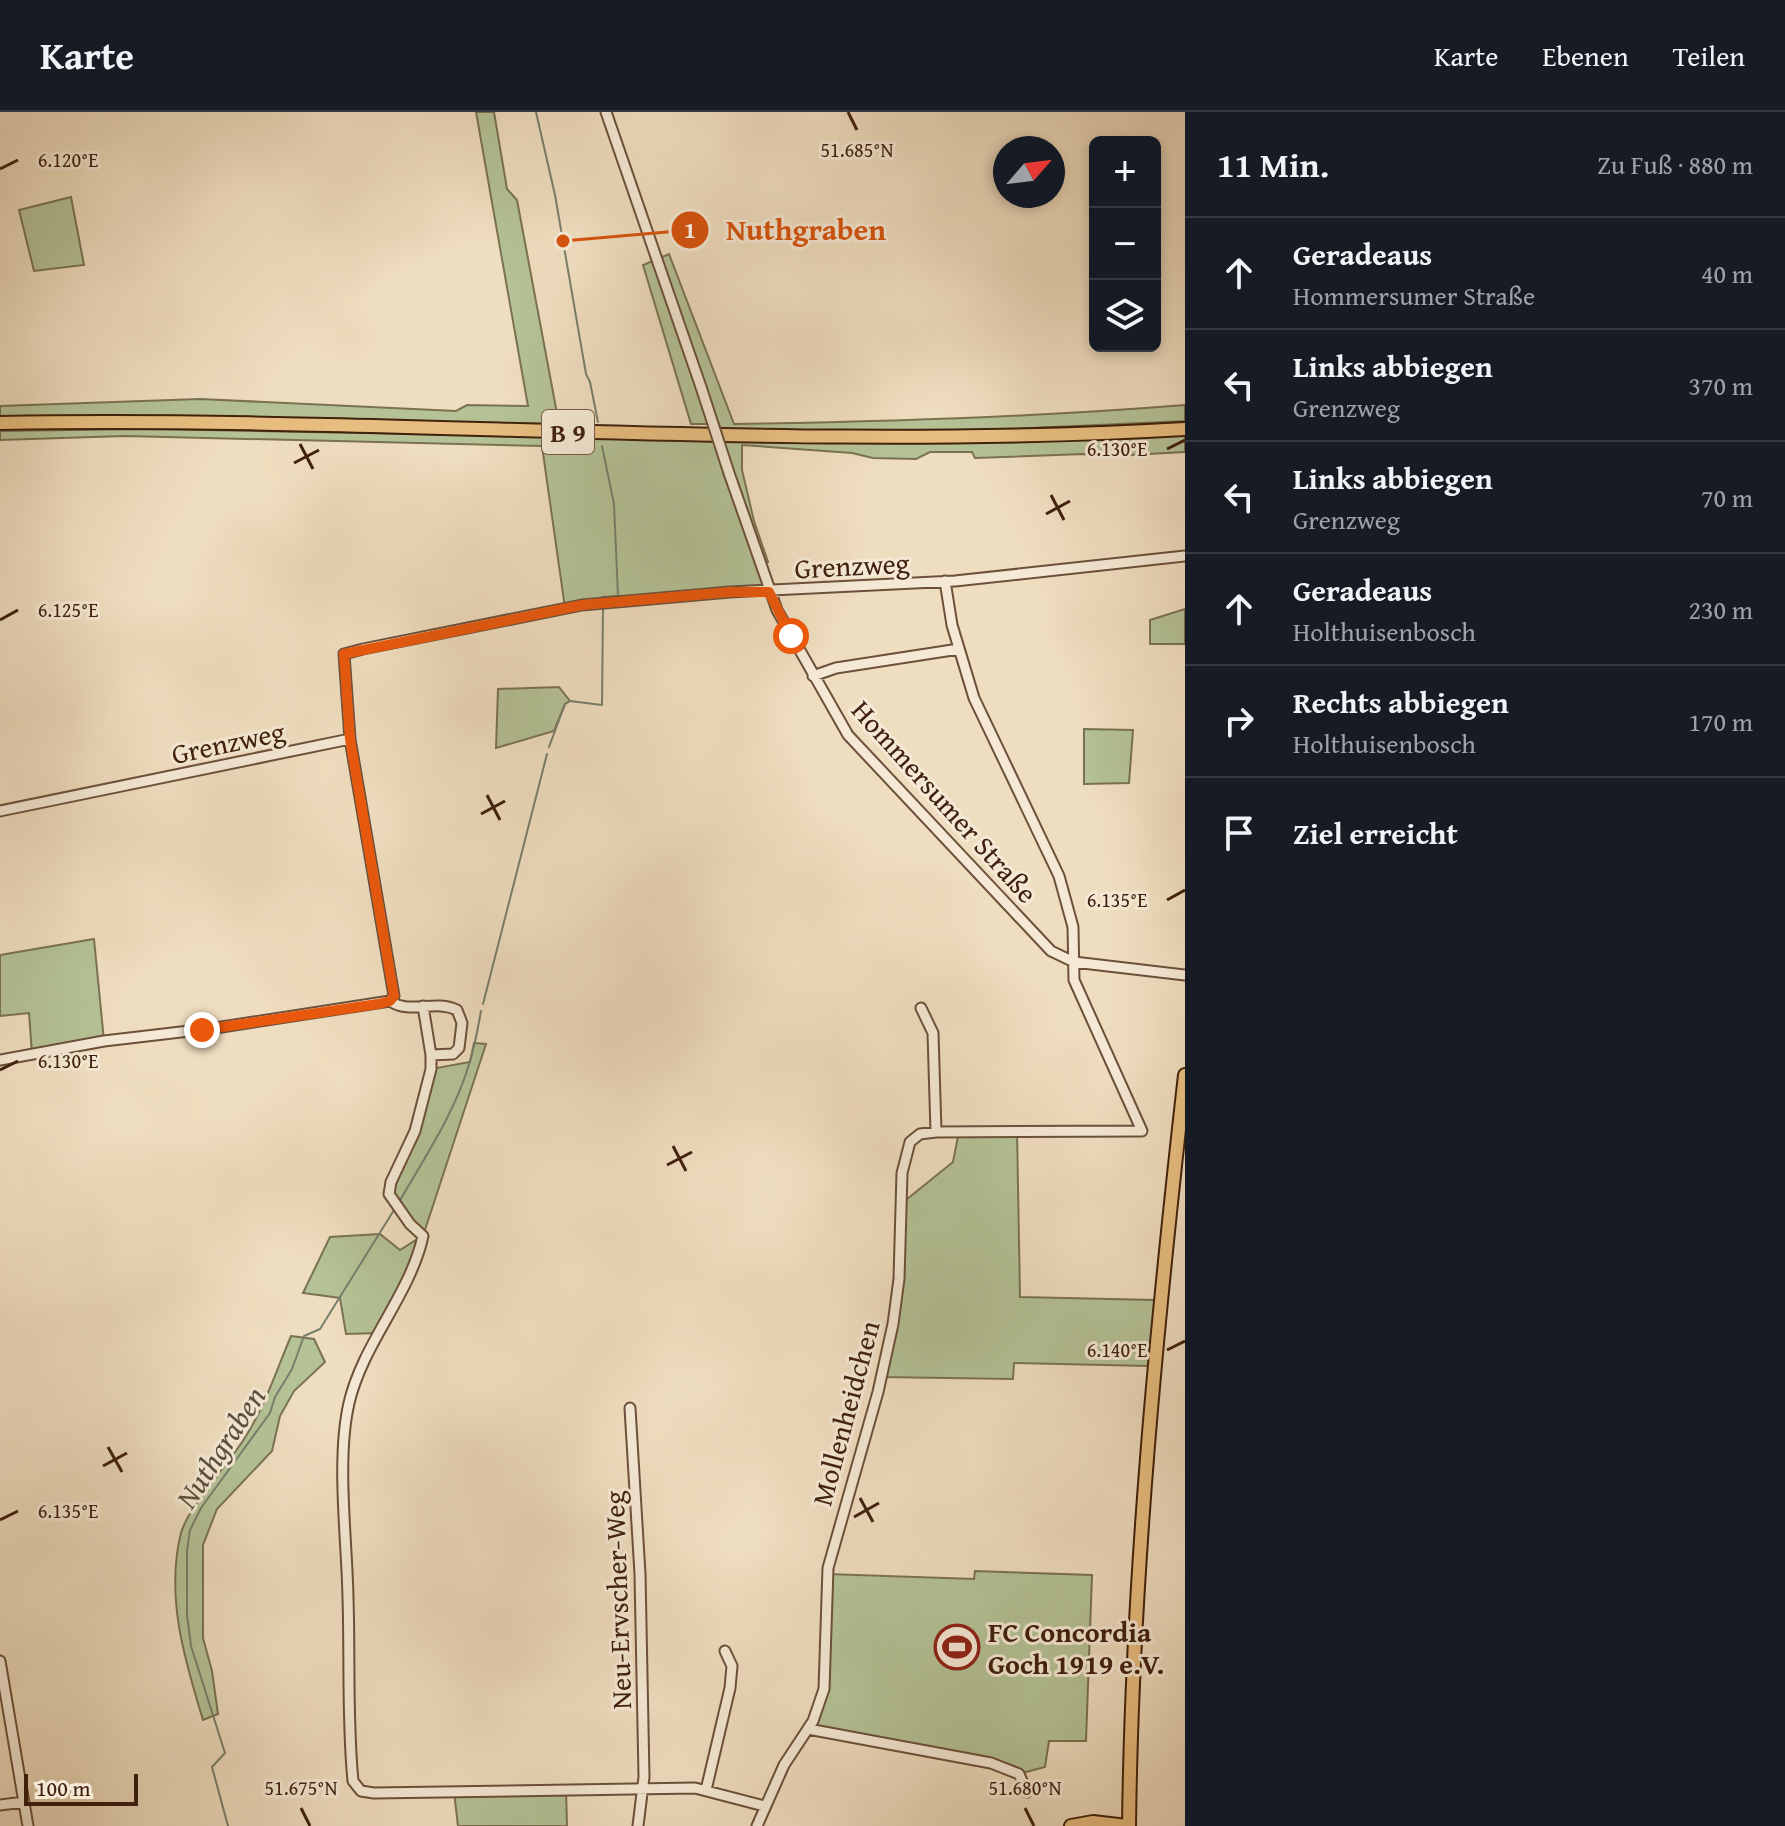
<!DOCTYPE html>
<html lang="de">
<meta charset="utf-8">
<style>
:root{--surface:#171b24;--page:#20242c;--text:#f1f3f6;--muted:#9ea1a6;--line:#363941}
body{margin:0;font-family:"Gentium Book Plus",serif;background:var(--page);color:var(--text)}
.controls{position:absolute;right:24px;top:24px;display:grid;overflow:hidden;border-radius:12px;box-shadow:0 4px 12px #0003}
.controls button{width:72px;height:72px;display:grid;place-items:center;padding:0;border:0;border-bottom:2px solid var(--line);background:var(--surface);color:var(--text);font:40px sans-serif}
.compass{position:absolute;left:993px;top:24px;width:72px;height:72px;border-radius:50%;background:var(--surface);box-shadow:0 4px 12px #0003;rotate:62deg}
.scale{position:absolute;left:24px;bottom:20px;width:114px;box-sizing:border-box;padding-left:8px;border:4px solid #40210d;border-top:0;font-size:22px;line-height:28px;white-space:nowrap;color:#40210d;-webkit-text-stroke:6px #f5e9d5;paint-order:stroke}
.stop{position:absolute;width:24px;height:24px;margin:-18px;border:6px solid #ea580c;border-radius:50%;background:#fff}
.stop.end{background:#ea580c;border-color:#fff;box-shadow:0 2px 8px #0008}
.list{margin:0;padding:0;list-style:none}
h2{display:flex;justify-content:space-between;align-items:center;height:104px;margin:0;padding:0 32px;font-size:34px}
h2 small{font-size:26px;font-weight:400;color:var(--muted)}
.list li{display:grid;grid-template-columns:52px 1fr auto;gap:24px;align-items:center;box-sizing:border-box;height:112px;padding:0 32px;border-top:2px solid var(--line)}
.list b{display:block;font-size:30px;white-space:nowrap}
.list p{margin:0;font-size:26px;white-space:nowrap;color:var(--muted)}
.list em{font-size:26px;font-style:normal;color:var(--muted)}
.icon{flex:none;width:44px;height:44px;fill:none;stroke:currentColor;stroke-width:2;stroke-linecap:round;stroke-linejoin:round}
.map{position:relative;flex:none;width:1185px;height:1714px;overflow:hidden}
header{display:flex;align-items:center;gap:48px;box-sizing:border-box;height:112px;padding:0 40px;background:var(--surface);border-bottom:2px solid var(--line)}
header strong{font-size:38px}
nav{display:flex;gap:44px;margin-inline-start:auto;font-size:28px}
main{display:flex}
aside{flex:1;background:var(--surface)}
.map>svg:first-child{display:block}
.green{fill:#b4c296;stroke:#7a7252;stroke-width:2}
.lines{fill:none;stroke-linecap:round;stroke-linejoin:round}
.stream{stroke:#777f6c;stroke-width:2}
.minor-casing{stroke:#6c503a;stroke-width:13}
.major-casing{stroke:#40210d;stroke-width:16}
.minor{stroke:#f5e9d5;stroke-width:9}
.major{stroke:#e8be80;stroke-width:12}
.minor-bridge-casing{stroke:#6c503a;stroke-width:13;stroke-linecap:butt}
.minor-bridge{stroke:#f5e9d5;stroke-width:9}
.route{stroke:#ea580c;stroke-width:10}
.ticks{fill:none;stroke:#40210d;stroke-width:3}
.labels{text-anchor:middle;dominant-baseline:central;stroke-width:6;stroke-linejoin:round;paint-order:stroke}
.shield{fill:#f5e9d5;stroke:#765d49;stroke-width:2}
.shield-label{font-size:26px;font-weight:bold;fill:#40210d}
.street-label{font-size:28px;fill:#40210d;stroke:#f5e9d5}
.poi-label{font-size:28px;font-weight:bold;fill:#40210d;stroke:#f5e9d5;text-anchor:start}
.water-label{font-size:30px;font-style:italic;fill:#5b503d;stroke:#f5e9d5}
.ticks-label{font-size:20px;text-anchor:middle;fill:#40210d;stroke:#f5e9d5;stroke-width:6;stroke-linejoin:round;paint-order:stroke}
.leader{fill:none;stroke:#d7530c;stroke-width:3}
.callout-dot{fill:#d7530c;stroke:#f5e9d5;stroke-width:3}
.mark-label{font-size:24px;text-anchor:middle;font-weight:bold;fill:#fff}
.callout-label{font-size:30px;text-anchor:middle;font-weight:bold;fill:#d7530c;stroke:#f5e9d5;stroke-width:6;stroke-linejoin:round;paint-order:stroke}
</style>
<header>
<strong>Karte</strong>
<nav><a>Karte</a><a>Ebenen</a><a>Teilen</a></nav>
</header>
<main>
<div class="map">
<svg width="1185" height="1714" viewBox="0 0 1185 1714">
<rect width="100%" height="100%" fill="#efddbf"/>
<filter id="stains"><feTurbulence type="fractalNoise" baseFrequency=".0025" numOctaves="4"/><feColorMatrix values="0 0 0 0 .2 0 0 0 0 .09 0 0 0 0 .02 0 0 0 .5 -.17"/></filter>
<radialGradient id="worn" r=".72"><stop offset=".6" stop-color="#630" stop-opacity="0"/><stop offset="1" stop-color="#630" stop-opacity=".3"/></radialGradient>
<path class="green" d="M476,0h18l13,77 10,11 42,224 -559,-6v-12l200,-7 256,12 11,-6 61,1z
M71,85l13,68 -50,6 -15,-61z
M669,142l65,170c151,-2 301,-7 451,-19v16l-241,11 -224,-3 -1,-5h-28l-48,-159z
M145,317l706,13 334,-7v17l-93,5 -8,-3 -109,4 -3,-6h-42l-14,7 -43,-1 -21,-5 -110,-8v25l12,51 14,41 -8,1 9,29 -204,16 -23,-162 -417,-10 -125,4v-9z
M1185,497v35h-35v-24z
M559,575l11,14 -5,3 -11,27 -58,17 2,-59z
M1084,617l49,1 -4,53 -45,1z
M94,827l10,102 -72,13 -3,-41 -29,3v-61z
M474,931l12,1 -63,192 -44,97 -33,1 -6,-36 -37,-5 27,-56 50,-3 20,16 22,-14 -33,-42 26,-63 16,-62 39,-7z
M1017,1018l3,167 135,3 -7,66 -134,-3 -1,16 -132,-2 12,-53 8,-120 52,-42 6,-31z
M291,1224l23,3 11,23 -31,29 -14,25 -8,35 -55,58 -14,36v93l9,33 6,43 -15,6c-18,-59 -38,-124 -22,-187 8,-28 48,-69 65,-97 19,-30 31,-67 45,-100z
M975,1459l117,4 -6,166h-37l-4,26 -26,7 -28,-11 -183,-34 16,-40 4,-115 146,5z
M566,1677l1,37h-109l-4,-34z"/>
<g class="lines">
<path class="stream" d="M536,0l19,83 31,179 4,8 8,40
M602,334l12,58 4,92 -16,1v2
M549,635l16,-43 5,-3 32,4 1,-98
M483,892l64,-250
M399,1090c26,-45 57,-91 71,-141 5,-16 8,-33 11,-50
M228,1714l-16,-59 13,-14 -34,-107 -4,-31v-64l3,-21 11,-22 69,-95 5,-16 17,-28 12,-33 16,-7 74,-119"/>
<g class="minor-casing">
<path id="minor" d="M606,0l95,275
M729,361l48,137 71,125 203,216 23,11 111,13
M813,564l23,-8 123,-19
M0,699l350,-72 -6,-85 19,-5 219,-44 148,-13 225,-11 230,-25
M390,889c20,14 45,-2 67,9l5,13 -3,25 -6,6 -22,1
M423,894l8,49v14l-16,62 -24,51 -2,12 21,30 13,12c-13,59 -60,107 -74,167 -13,57 -2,136 -1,195 2,61 -1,123 5,183l8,10 13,2 321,-5 69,18
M921,896l12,25 3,99
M0,948l104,-19 111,-13 175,-27 4,-5 -44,-257
M630,1296l10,166 4,203 -6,49
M0,1549l28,165
M808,1617l183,34 28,11 8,18
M706,1678l24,-102 2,-22 -7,-15
M0,1693l24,-3
M757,1714l27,-61 29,-44 11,-32 4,-121 50,-176 15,-68 6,-45 3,-106 8,-31 10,-8 16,-2 206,-1 -68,-151 -1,-53 -14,-51 -85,-178 -22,-73 -7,-44"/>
</g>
<g class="major-casing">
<path id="major" d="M0,311c395,-7 790,29 1185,6
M1071,1714l22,-4 34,4
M1129,1714c3,-249 28,-503 56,-751"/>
</g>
<use href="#minor" class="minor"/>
<use href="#major" class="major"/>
<g class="minor-bridge-casing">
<path id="minor-bridge" d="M701,275l28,86"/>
</g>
<use href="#minor-bridge" class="minor-bridge"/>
</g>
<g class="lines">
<path class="route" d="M202,918l176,-26 12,-3 4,-5 -44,-257 -6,-85 238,-49 148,-13h39l22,44"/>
</g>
<path class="ticks" d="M848,0l9,18M0,57l18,-9M300,332l13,25M1167,337l18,-9M294,351l25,-13M1051,383l13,25M1046,402l24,-13M0,508l18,-10M487,683l13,25M481,702l24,-13M1167,788l18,-10M0,958l18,-9M673,1034l13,25M667,1053l25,-13M1167,1238l18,-9M108,1335l14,25M103,1354l24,-13M860,1386l13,24M854,1405l25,-14M0,1408l18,-9M301,1696l9,18M1025,1696l9,18"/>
<defs>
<g id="stadium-ring" transform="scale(2.3)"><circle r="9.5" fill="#f5e9d5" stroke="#8f2418" stroke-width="1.5"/><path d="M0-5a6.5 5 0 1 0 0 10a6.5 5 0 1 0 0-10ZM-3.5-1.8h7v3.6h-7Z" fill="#8f2418"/></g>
</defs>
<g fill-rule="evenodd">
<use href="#stadium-ring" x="957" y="1535"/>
</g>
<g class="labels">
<rect class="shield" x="542" y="298" width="52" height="44" rx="6"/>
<g class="shield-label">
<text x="568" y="320">B 9</text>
</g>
<g class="street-label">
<text transform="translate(852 453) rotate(-3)">Grenzweg</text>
<text transform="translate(228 630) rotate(-12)">Grenzweg</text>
<text transform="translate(945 689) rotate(48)">Hommersumer Straße</text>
<text transform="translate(845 1301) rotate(-75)">Mollenheidchen</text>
<text transform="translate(617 1488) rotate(-92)">Neu-Ervscher-Weg</text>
</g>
<g class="poi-label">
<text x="988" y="1519">FC Concordia<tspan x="988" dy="32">Goch 1919 e.V.</tspan></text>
</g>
<g class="water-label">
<text transform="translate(220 1335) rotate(-57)">Nuthgraben</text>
</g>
</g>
<g class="ticks-label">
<text x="857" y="45">51.685°N</text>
<text x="68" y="55">6.120°E</text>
<text x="1117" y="344">6.130°E</text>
<text x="68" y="505">6.125°E</text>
<text x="1117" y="795">6.135°E</text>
<text x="68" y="956">6.130°E</text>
<text x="1117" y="1245">6.140°E</text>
<text x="68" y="1406">6.135°E</text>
<text x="301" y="1683">51.675°N</text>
<text x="1025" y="1683">51.680°N</text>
</g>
<path class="leader" d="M563 129L690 118"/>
<g class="callout-dot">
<circle cx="563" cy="129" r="8"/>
<circle cx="690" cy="118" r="20"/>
</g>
<g class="mark-label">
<text x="690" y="126">1</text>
</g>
<g class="callout-label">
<text x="806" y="128">Nuthgraben</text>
</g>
<rect width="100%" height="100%" filter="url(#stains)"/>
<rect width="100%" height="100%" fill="url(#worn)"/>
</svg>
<div class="controls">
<button>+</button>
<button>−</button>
<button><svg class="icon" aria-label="layers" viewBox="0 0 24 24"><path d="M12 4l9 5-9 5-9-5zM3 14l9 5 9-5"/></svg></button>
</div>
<svg class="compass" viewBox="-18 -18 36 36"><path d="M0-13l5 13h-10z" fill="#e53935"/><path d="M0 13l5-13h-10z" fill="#9ea1a6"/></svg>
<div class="scale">100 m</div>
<div class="stop" style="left:791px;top:524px"></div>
<div class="stop end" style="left:202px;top:918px"></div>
</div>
<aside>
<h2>11 Min.<small>Zu Fuß · 880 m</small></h2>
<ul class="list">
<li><svg class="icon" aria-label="ahead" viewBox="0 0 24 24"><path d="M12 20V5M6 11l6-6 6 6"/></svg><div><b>Geradeaus</b><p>Hommersumer Straße</p></div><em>40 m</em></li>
<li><svg class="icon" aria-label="left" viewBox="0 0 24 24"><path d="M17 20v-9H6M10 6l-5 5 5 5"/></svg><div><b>Links abbiegen</b><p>Grenzweg</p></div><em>370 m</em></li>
<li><svg class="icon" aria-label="left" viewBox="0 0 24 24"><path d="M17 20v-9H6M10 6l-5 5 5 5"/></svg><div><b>Links abbiegen</b><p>Grenzweg</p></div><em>70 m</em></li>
<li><svg class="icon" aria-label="ahead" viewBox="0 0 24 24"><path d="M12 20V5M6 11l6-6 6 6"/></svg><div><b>Geradeaus</b><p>Holthuisenbosch</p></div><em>230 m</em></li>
<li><svg class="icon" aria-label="right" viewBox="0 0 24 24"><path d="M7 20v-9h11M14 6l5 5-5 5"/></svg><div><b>Rechts abbiegen</b><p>Holthuisenbosch</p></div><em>170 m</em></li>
<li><svg class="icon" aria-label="arrive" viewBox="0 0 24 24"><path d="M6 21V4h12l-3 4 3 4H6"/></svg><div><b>Ziel erreicht</b></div></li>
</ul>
</aside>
</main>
